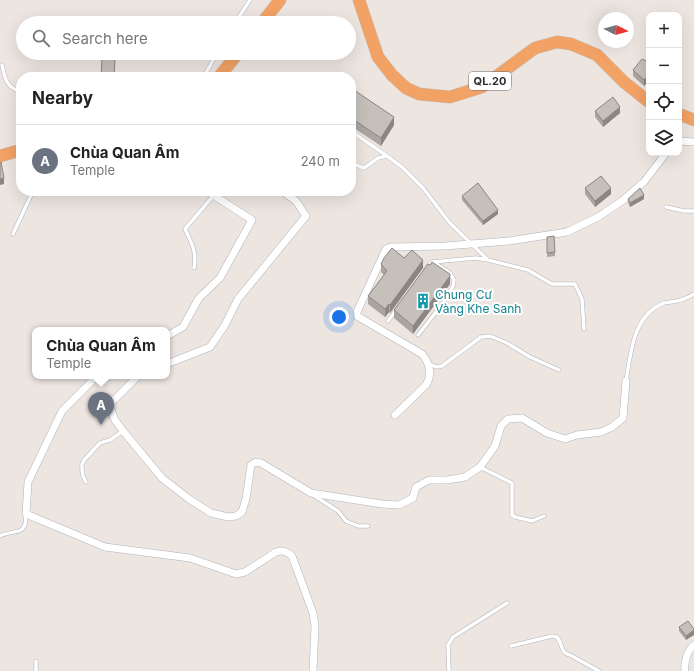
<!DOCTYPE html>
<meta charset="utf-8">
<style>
:root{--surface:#fff;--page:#f6f6f6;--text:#222;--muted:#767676;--line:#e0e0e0;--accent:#4781f3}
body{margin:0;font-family:Inter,sans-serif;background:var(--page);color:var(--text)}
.controls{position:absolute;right:12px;top:12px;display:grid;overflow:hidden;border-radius:8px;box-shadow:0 4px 16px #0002}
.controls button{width:36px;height:36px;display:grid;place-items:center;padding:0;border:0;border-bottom:1px solid var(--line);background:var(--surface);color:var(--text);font:20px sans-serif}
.compass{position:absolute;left:598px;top:12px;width:36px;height:36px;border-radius:50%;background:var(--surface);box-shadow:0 4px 16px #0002;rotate:96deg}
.you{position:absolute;left:339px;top:317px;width:14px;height:14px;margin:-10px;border:3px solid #fff;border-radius:50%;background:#1a73e8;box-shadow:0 0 0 6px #1a73e833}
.badge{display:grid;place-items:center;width:26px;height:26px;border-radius:50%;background:var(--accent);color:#fff;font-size:13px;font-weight:700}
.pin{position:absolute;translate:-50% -33px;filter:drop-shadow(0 1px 2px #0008)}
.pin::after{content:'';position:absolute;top:21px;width:14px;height:12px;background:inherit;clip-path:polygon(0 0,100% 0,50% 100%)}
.popup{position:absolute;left:32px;top:327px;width:138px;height:52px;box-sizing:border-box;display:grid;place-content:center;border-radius:8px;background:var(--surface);filter:drop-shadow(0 1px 3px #0005);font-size:13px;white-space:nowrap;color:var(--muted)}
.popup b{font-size:15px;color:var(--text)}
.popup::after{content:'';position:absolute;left:50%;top:100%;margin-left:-8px;border:8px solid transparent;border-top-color:var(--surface)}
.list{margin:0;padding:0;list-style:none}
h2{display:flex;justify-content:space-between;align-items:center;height:52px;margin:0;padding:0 16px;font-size:17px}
h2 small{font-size:13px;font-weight:400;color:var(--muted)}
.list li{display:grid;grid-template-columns:26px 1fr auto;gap:12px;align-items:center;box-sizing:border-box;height:72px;padding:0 16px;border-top:1px solid var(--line)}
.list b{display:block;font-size:15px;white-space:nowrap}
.list p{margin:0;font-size:13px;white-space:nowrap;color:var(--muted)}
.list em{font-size:13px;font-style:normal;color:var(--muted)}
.icon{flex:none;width:22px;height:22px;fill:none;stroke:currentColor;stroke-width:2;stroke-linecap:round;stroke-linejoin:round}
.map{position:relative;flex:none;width:694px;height:671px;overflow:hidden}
.search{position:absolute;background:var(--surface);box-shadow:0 4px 16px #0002;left:16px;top:16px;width:340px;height:44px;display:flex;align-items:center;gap:10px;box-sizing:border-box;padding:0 14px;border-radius:22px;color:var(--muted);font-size:15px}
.panel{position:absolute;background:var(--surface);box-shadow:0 4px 16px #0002;left:16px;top:72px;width:340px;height:124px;border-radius:16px}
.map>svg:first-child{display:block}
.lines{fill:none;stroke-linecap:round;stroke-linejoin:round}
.service-casing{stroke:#b0b4bc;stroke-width:4.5}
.minor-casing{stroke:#b0b4bc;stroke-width:8}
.trunk-casing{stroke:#c4c4c4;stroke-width:13}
.service{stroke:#fff;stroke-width:3.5}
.minor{stroke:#fff;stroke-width:7}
.trunk{stroke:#f2a264;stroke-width:12}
.wall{fill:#aaa5a1}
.shaded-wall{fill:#8b8683}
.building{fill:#c6c0bb;stroke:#8b8683}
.labels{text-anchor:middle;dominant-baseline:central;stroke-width:4;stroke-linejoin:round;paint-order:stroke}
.shield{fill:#fff;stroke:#6b6b6b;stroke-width:1}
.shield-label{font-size:11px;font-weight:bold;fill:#2c2c2c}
.culture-label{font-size:12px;fill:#0d838f;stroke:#fff;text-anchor:start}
</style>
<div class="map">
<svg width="694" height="671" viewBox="0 0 694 671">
<rect width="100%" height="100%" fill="#ede5e0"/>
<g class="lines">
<g class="service-casing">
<path id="service" d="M235,23l15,-23
M2,65c3,14 4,22 19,27
M201,77l5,-4 11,-20
M351,131l36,25
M351,163l13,5 14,-10 9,-2 15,11 21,21 26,34 39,38 40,10 24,14h23l7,15 2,30
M666,207l18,4h10
M13,234l20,-43
M194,268c3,-15 -2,-25 -9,-39l29,-34
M426,268l6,-6 44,-4 12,2
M388,321l9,-12
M418,335l26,-33 9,-16 1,-6 -4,-7 -17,-11
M428,363l8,4 6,-1 39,-29 9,-1 17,7 23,14 29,13
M626,381c5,-29 7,-66 38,-78 4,-1 8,-1 13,-2 5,-1 12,-4 17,-7
M480,467l32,16v32l3,2 17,4 12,-5
M86,482l-3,-6 -1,-6v-6l3,-5 15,-16 10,-3 13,-9
M313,495l25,16 8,10 12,5h10
M0,536c16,-8 26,2 26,-22
M511,646l41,-10 5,1c6,7 3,16 13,18l29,16
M36,661v10
M449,671l-1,-26 5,-8 54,-34"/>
</g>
<g class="minor-casing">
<path id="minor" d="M679,141l15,1
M167,336l16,-9 16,-29 21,-20 32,-58 -45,-29
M167,364l43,-17 15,-22 13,-26 68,-83 -10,-15 -14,-10
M97,376l-35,35 -34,71 -2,32 79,33 85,11 46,16 9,-2 31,-20c7,-2 10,-1 16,4l21,57 2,13 -2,45
M138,376l-29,29 6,15 8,11 39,47 27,21 22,14 17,4 8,-1 6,-4 4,-13 5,-34 5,-3 5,1 50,30 71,11 17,1 14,-7 3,-11 13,-7h18l18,-3 15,-10 15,-21 6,-20 7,-7 14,-1 25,15 18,6 12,-4 24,-3 11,-5 11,-9 3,-37
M395,415l31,-30c7,-11 3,-23 -4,-31l-65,-38v-4l29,-63 5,-2 54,-1 64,-5 58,-9 31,-15 24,-16 22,-19 22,-29
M685,671c-1,-9 2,-20 9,-26"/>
</g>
<g class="trunk-casing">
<path id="trunk" d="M359,0l19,57 14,18 14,13 13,6 31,3 32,-10 53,-39 22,-6 14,2 26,11 27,27 25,20
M262,23l18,-23
M219,77l19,-24
M679,114l15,6
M0,156l21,-6"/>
</g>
<use href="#service" class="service"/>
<use href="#minor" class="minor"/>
<use href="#trunk" class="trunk"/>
</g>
<path class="wall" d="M649,58v23l-5,5 -11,-10v-6l13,-9z
M351,88l43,37 -13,21 -30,-20z
M595,111l25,2 -17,14 -8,-10z
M585,188l26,6 -16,13 -10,-13z
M462,196l36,18 -15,11 -21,-25z
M628,199h16l-14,8 -2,-4z
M547,237l8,15v4l-8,1z
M404,258l19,10 -33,45 -1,-1 -4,5 -17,-13v-8l16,-21 -3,-3v-8z
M450,282v2l-37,50 -19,-16v-8z
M679,627l15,2 -8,11 -7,-9z"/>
<path class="shaded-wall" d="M649,74v7l-5,5v-6z
M620,107v6l-17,14v-6z
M394,117v8l-13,21v-8z
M4,178v6l-4,1v-6z
M611,188v6l-16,13v-6z
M644,195v4l-14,8v-4z
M498,210v4l-15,11v-4z
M423,260v8l-33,45v-8z
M450,274v10l-37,50v-8z
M389,304v8l-4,5v-8z
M694,630v5l-8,5v-4z"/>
<path class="building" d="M102,58l13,1 -1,18h4h-17z
M649,58v16l-5,6 -11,-10 9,-11 4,2z
M351,88l43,29 -13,21 -30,-20z
M613,97l7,10 -17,14 -8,-10z
M1,162l3,16 -4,1v-16z
M601,176l10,12 -16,13 -10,-13z
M478,183l20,27 -15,11 -21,-25z
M640,188l4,7 -14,8 -2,-4z
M554,236l1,16 -8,1v-16z
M392,248l12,10 8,-8 11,10 -33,45 -1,-1 -4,5 -17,-13 19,-25 -6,-7 3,-6z
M432,262l18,12v2l-37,50 -19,-16 34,-46 2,1z
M688,621l6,8v1l-8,6 -7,-9z"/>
<defs>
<g id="building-bare" transform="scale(1.2)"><path d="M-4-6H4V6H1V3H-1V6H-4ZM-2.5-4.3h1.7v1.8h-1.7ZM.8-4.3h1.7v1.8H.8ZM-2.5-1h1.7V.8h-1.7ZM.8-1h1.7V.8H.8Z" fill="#0f9aa8" stroke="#fff" stroke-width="2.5" paint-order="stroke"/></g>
</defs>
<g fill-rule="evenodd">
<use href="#building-bare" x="423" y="301"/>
</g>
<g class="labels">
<rect class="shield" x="469" y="72" width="42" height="18" rx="3"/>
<g class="shield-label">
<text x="490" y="81">QL.20</text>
</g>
<g class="culture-label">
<text x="435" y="294">Chung Cư<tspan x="435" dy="14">Vàng Khe Sanh</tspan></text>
</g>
</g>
</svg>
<div class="controls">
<button>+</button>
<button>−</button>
<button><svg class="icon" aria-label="locate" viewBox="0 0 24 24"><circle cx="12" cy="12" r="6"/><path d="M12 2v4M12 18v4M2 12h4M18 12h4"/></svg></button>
<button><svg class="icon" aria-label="layers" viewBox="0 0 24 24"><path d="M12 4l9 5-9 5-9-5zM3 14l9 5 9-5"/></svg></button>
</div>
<svg class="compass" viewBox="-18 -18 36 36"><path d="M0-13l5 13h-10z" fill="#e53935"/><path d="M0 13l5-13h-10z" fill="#767676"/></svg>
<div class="you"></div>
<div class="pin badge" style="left:101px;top:425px;background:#6b7280">A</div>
<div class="popup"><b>Chùa Quan Âm</b>Temple</div>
<div class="search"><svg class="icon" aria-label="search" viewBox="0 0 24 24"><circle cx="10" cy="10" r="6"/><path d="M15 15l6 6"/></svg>Search here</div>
<section class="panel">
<h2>Nearby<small></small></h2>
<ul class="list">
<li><span class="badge" style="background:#6b7280">A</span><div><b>Chùa Quan Âm</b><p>Temple</p></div><em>240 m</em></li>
</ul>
</section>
</div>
